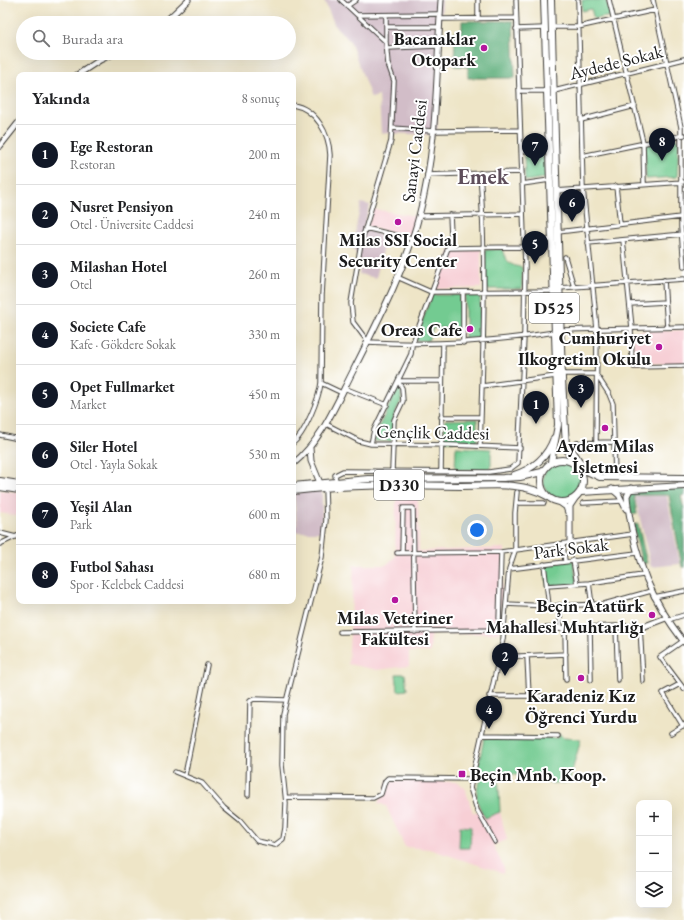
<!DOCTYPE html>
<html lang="tr">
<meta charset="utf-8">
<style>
:root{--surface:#fff;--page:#f6f6f6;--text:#202124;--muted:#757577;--line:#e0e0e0;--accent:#111827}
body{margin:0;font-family:"EB Garamond",serif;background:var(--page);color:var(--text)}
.controls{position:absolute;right:12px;bottom:12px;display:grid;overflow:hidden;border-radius:8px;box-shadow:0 4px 16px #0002}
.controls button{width:36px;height:36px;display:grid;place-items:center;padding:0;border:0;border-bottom:1px solid var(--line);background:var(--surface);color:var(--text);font:20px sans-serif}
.you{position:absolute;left:477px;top:530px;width:14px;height:14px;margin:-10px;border:3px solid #fff;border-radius:50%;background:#1a73e8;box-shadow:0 0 0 6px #1a73e833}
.badge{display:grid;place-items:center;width:26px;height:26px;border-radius:50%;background:var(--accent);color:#fff;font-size:13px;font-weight:700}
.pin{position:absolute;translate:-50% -33px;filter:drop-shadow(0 1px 2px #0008)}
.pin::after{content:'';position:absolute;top:21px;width:14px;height:12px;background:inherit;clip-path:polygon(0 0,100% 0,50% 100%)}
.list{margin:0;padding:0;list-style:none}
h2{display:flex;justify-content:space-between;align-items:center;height:52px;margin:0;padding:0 16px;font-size:17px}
h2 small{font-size:13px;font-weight:400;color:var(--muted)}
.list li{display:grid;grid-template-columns:26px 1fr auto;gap:12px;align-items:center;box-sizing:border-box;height:60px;padding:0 16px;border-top:1px solid var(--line)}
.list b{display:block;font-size:15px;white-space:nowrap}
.list p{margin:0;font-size:13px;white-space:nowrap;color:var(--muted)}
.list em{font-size:13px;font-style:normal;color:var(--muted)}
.icon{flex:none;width:22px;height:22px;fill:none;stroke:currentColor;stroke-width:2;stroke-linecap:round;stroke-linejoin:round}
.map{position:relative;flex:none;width:684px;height:920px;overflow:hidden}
.search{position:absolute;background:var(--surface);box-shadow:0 4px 16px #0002;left:16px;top:16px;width:280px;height:44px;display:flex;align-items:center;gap:10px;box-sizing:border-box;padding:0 14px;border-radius:22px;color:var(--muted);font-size:15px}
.panel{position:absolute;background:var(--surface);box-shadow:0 4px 16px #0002;left:16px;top:72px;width:280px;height:532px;border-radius:8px}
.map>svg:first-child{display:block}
.built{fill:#f7cfd5}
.industrial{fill:#d2bdc8}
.green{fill:#73cb91;stroke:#487456}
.forest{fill:#5eaf7b;stroke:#3d664c}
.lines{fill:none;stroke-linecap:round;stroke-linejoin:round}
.street-casing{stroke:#3c3a36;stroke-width:5.5}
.secondary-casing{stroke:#3c3a36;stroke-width:7}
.highway-casing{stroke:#3c3a36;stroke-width:8}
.street{stroke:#fff;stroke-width:3.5}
.secondary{stroke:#fff;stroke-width:5}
.highway{stroke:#fff;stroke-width:6}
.poi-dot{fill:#b5179e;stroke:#fff;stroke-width:1.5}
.labels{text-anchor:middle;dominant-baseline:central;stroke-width:4;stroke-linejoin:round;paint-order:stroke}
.shield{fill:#fff;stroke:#606060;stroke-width:1}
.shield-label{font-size:17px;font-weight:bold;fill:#1c1c1c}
.poi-label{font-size:18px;font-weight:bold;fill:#1c1c1c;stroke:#fff;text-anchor:end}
.street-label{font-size:18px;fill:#1c1c1c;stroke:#fff}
.district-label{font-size:22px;font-weight:bold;fill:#5e4e5b;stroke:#fff}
</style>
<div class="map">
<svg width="684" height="920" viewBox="0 0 684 920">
<rect width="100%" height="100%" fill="#fff"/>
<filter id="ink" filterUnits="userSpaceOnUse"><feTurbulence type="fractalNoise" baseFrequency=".025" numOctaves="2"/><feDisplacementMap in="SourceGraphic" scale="8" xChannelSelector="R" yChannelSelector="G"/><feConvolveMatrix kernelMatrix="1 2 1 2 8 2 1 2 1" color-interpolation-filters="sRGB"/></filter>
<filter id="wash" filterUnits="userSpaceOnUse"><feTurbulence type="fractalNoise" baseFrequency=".012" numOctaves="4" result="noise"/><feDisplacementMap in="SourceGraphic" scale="16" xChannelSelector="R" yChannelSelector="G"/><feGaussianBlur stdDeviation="0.9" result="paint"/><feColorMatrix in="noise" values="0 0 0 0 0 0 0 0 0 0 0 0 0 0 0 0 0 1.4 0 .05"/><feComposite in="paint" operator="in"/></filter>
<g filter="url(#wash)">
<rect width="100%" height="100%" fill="#eee5c7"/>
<path class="built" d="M373,209l43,7 -6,20 -43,-9z
M481,249v39l-46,1 15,-39z
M684,330v33l-50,1 -1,-33z
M0,490l19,3v23l-19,-3z
M418,498l1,53 86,-3 -6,85 -68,1 -1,18h-21v14l-32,4 -29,-6 6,-99h32l9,-8 1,-58z
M387,780l71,2 7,6 8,25 7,-3 6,8 14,-6 7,28 -14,5 11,23 -1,5 -74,-24 -24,-2 -19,-41 -8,-3 7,-13z"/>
<path class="industrial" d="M324,0h118l-5,135 -56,-2 -2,-37 -8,2 -21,-57 -15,-15z
M361,203l9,2 -7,24 23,7 -10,42 -17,-4 2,-12 -9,-15z
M322,489v43h-29v-6l4,-1 -3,-32z
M635,496h32l13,68 -29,3z"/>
<path class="green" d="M582,0h24l5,16 -17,3 -3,-10 -9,2z
M675,138l4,3 -2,36 -31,2 -1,-35z
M524,153h20l1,25 -20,3z
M502,249c3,11 9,18 20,18v22h-36l-1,-39z
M432,295h28v33h-27l-5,13 -13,-1z
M465,295h15l1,44h-16z
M398,388l3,1v12l-7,14 -2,26h-17v-7z
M477,419v23l-33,-1 1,-21z
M456,447l35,2v20l-36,1z
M543 480a19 19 0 1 1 38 0a19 19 0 1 1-38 0Z
M573,560l4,24 -30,2 -3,-22z
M396,674h9l2,16 -9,1z
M559,733l4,5 18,1 -12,43 -12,2 -59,-13 2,41 -15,6c-4,-8 -10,-17 -8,-27 0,-5 3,-7 4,-12l-5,-1 8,-40h74z
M460,826l11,1 -1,21h-11z"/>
<path class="forest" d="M462,21h51l2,57h-47v-11l-14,-1 1,-35h7z
M684,488v7l-3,1 3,14v58l-2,-1 -13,-72h-35l3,19 -6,1 -3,-20 5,-6z
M638,524l9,39 -5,1 -9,-39z"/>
</g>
<g filter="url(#ink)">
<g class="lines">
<g class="street-casing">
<path id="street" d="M341,0l45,42 2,22 6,17 -3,60 -30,102 -10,60 2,19 15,20c63,4 124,0 187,-10
M578,0l5,188 14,141 -1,113
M609,0l34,142 1,42
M653,0l28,127v100l3,40
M347,6l9,-6
M357,15l83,-1
M440,19l76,-1
M478,19v-19
M386,27h53
M552,27h26l77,-17
M516,29l29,-1
M386,41v-26
M387,48l51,-2
M519,91h28
M554,91l130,-32
M293,105c23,4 36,28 37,50l-8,140 -1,88c-2,15 -16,51 -28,60
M581,120l54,-14
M392,128l41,3 87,-1
M521,151h28
M582,156l102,-21
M480,173c7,91 3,182 0,273
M427,175l95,-3
M522,184l28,-4
M616,186l4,38
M556,191l127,-9
M419,216l104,-2
M365,228l47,11
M558,232l123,-15
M623,240l9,88
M588,243l96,-9
M448,248l76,-1 2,-7h26
M565,257l9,30
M397,277l34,15 122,-1
M664,280l3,47
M559,288l125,-9
M463,292v51
M630,304l35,-2
M631,328l1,35 2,4 50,-1
M561,330l123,-3
M562,374h34l13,20 4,10 2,74
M398,381h44
M321,383l21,10
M482,386l74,-10
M344,388l43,17
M441,417h40
M326,424l33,17 12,3 80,1 69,3
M0,435l19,4
M577,443l36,-1
M371,444l3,-14 37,-76 1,-9 36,-97 3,-14 -1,-19
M392,470l2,-50 9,-19 -1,-13 -4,-7
M441,471l2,-128
M336,481l-1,-6 8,-4 146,1 21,-3 8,-6 6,-126 1,-71 -9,-266
M516,503h28
M583,503l39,-2
M0,533l16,4
M0,544l19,-9
M563,545l2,16
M397,553l104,-1 132,-18
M402,553l1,-45h10l2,124
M573,560l4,24
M544,564l5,42
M509,569l128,-16
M589,583l3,22
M547,586l42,-3 54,-8
M654,597l30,-6
M506,604l43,2 55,-2 47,-13
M559,605l2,24
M668,620l16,-5
M640,626l3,55
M616,627l2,53
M590,628l1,52
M565,629l1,51
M340,632l156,-2 3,-8 2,-70
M683,641l-23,16 24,32
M527,656l2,40
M499,657l67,-3
M680,684l-17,9 20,33
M489,696h55
M671,733l13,-8
M482,735l76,1
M175,772l27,11 22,25 16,13 17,20 18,4 8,-6 2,-11 1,-25 -4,-38 1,-51 39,-157 4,-37 -1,-33
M185,775l22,-110
M248,795l2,-94 4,-2 32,1
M286,797l87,1 8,-4 4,-13 3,-3 83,1
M495,842l-18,-32 -7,-22 33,-149 6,-70 6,-18v-38l2,-21"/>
</g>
<g class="secondary-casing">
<path id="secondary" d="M164,23l24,-23
M77,75l23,-15 15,-7
M0,146l19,-24
M310,448l1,13 9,22
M293,464c29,-24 43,-60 60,-93 25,-50 52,-101 66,-155 19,-70 17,-144 22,-216
M631,488l-4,8 1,11c8,55 22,91 56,135
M612,489l7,6 7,14
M559,502l7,5 2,6
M570,544v-38l6,-9
M504,630l141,-4 21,-8"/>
</g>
<g class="highway-casing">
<path id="highway" d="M544,0l14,425 -7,37
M551,0l11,379 4,67 3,8 6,10
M570,447l9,14 11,9
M541 481a21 21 0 1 1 42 0a21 21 0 1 1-42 0Z
M580,468l20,9 84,1
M514,475c19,-6 33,-17 40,-37
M0,481l19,3
M293,486l75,-7 135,-1 17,-1 22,-5
M0,487l19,3
M293,491c56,-7 111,-6 168,-5 28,0 61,-5 86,10
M581,492l103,-6"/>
</g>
<use href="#street" class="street"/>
<use href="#secondary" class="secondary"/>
<use href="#highway" class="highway"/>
</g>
</g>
<g class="poi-dot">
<circle cx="484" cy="48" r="4"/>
<circle cx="398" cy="222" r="4"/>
<circle cx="470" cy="329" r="4"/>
<circle cx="659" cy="347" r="4"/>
<circle cx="605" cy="428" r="4"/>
<circle cx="395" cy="600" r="4"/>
<circle cx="652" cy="615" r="4"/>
<circle cx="581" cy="678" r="4"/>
<rect x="458" y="770" width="8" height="8" rx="2"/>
</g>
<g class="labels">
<g class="shield">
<rect x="529" y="293" width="50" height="30" rx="3"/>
<rect x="374" y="470" width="50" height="30" rx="3"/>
</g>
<g class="shield-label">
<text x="554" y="308">D525</text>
<text x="399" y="485">D330</text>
</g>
<g class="poi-label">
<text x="476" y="38">Bacanaklar<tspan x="476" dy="21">Otopark</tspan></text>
<text x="398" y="239" text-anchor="middle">Milas SSI Social<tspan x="398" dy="21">Security Center</tspan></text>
<text x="462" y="329">Oreas Cafe</text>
<text x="651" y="337">Cumhuriyet<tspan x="651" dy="21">Ilkogretim Okulu</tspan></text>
<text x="605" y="445" text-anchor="middle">Aydem Milas<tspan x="605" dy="21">İşletmesi</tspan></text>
<text x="644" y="605">Beçin Atatürk<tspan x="644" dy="21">Mahallesi Muhtarlığı</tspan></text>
<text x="395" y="617" text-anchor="middle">Milas Veteriner<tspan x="395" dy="21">Fakültesi</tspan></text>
<text x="581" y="695" text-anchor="middle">Karadeniz Kız<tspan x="581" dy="21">Öğrenci Yurdu</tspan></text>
<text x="470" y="774" text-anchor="start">Beçin Mnb. Koop.</text>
</g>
<g class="street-label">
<text transform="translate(616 62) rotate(-14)">Aydede Sokak</text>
<text transform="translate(414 151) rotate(-83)">Sanayi Caddesi</text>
<text transform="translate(433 432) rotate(1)">Gençlik Caddesi</text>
<text transform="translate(571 548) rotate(-7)">Park Sokak</text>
</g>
<g class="district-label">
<text x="483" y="176">Emek</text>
</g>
</g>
</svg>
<div class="controls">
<button>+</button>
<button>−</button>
<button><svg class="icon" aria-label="layers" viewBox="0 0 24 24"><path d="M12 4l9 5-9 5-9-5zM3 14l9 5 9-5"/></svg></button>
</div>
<div class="you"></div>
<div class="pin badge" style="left:536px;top:424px">1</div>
<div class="pin badge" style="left:505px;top:676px">2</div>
<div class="pin badge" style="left:581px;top:408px">3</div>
<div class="pin badge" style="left:489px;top:729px">4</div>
<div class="pin badge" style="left:535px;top:264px">5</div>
<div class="pin badge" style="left:572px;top:222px">6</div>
<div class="pin badge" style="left:535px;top:166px">7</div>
<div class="pin badge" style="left:662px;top:161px">8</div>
<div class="search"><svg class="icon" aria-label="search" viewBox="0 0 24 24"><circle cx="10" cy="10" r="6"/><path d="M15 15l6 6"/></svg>Burada ara</div>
<section class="panel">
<h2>Yakında<small>8 sonuç</small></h2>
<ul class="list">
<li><span class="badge">1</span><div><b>Ege Restoran</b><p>Restoran</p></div><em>200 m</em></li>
<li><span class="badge">2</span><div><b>Nusret Pensiyon</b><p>Otel · Üniversite Caddesi</p></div><em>240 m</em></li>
<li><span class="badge">3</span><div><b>Milashan Hotel</b><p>Otel</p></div><em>260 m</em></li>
<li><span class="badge">4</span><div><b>Societe Cafe</b><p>Kafe · Gökdere Sokak</p></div><em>330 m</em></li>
<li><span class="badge">5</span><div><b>Opet Fullmarket</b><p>Market</p></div><em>450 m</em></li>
<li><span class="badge">6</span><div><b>Siler Hotel</b><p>Otel · Yayla Sokak</p></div><em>530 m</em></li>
<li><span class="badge">7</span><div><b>Yeşil Alan</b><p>Park</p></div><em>600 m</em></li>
<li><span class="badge">8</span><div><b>Futbol Sahası</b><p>Spor · Kelebek Caddesi</p></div><em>680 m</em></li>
</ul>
</section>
</div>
